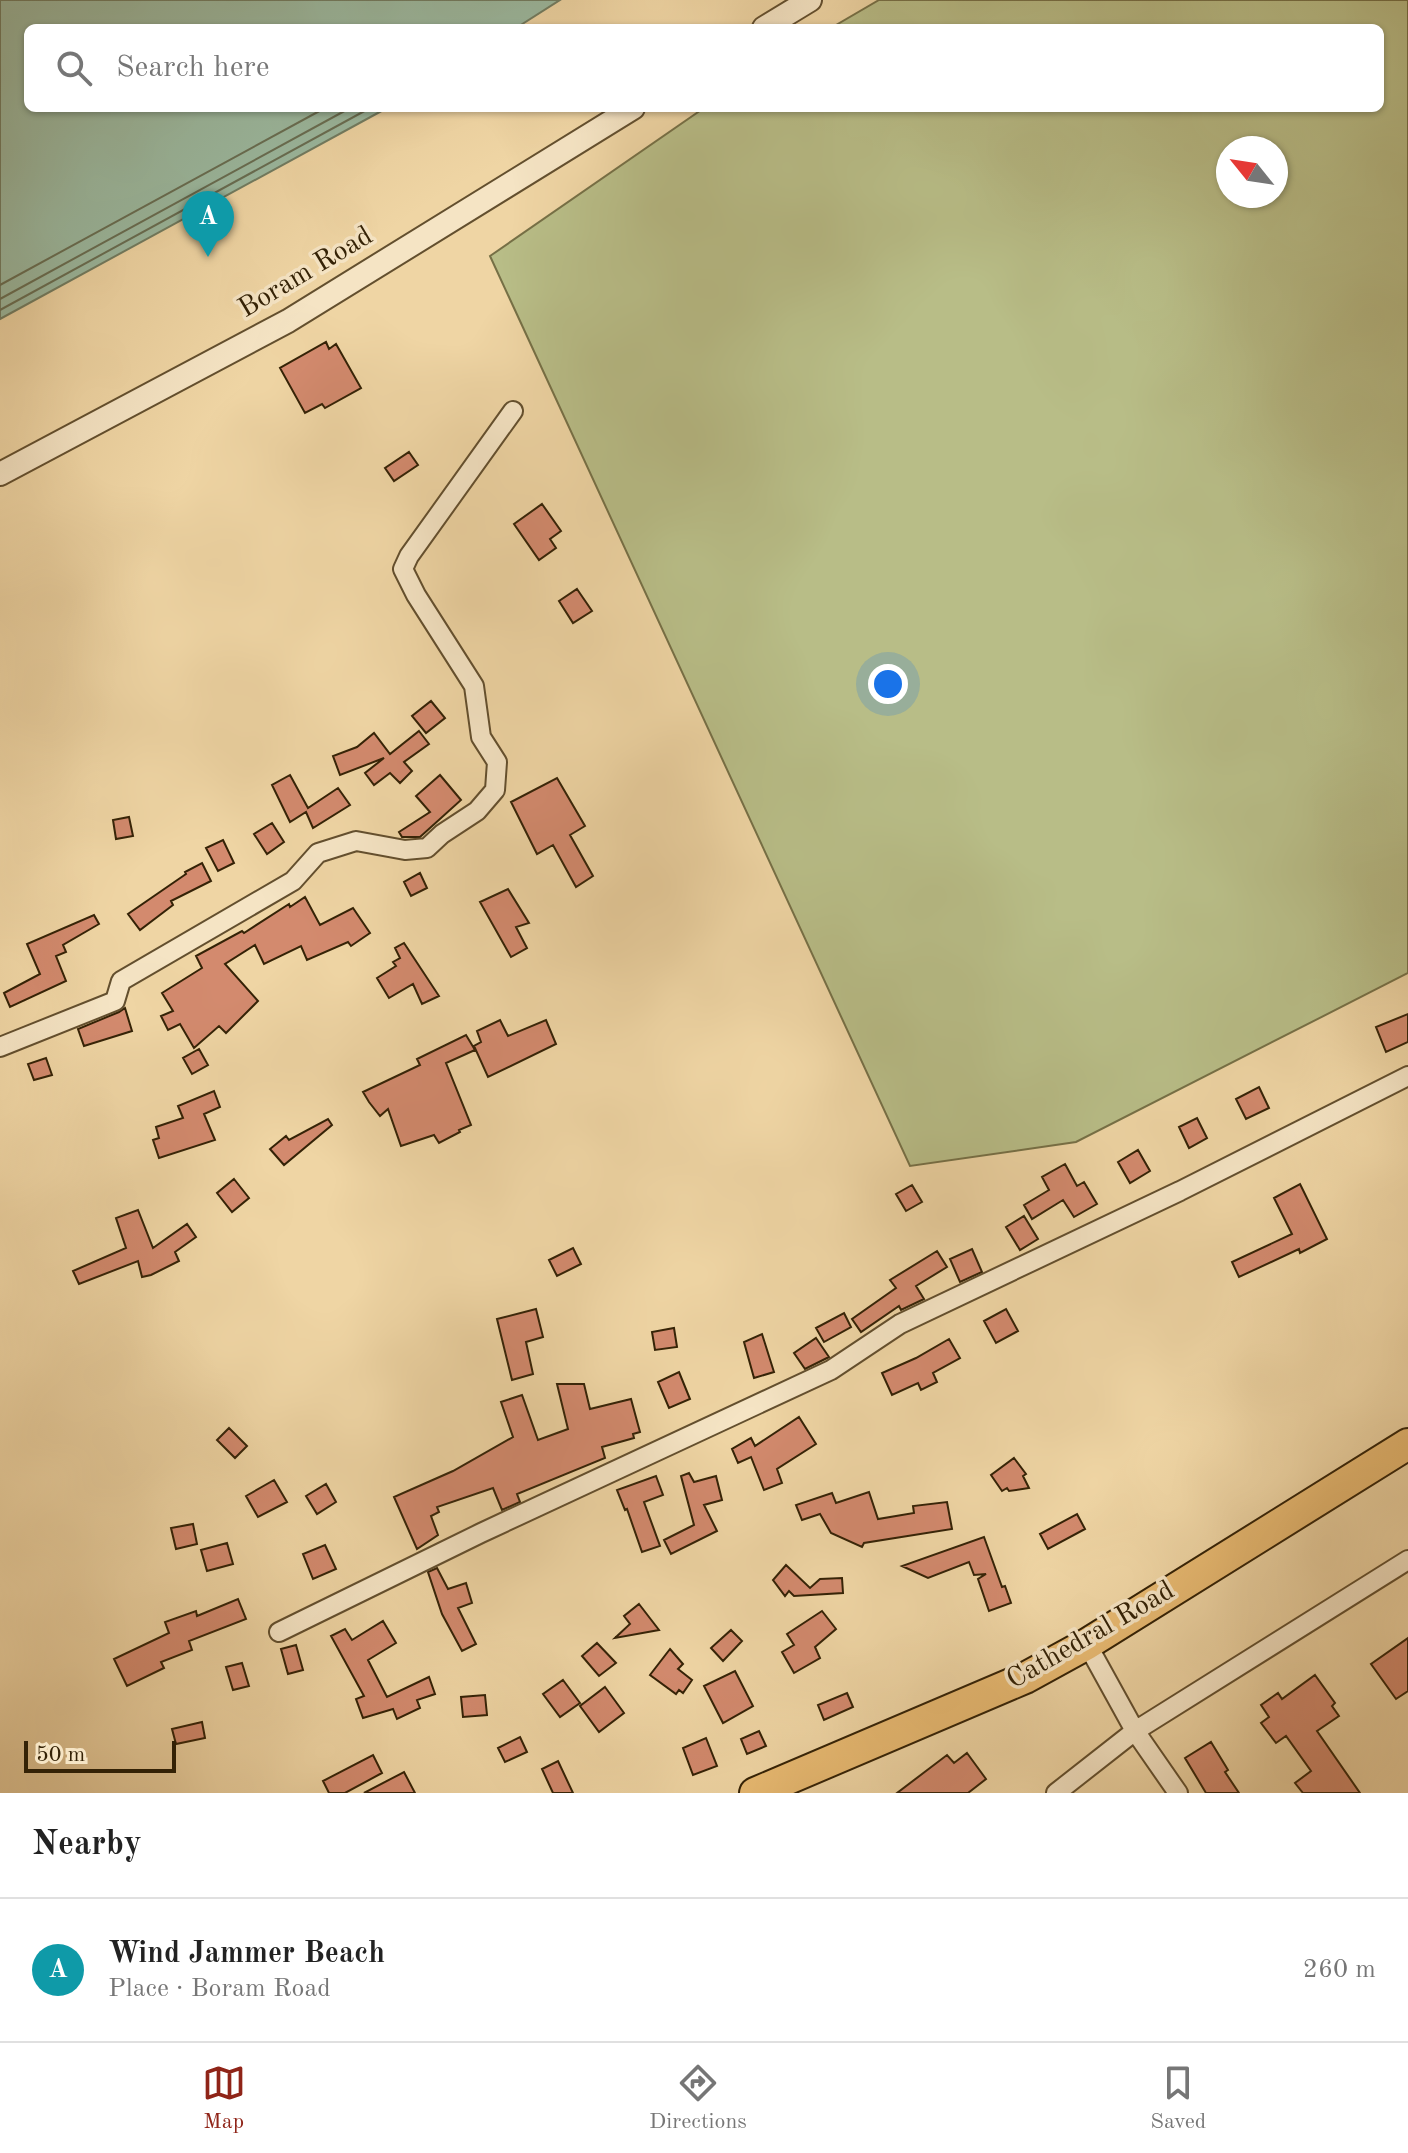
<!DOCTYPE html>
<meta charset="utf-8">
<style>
:root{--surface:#fff;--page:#f6f6f6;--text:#222;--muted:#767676;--line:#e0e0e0;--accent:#8f2418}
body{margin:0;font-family:"Old Standard TT",serif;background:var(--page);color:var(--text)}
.compass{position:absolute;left:1216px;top:136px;width:72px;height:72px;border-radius:50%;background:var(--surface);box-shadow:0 2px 6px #0004;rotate:300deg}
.scale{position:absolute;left:24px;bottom:20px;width:152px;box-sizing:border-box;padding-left:8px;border:4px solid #342206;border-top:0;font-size:22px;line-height:28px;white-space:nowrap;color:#342206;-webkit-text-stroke:6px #f5e4c4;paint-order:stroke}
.you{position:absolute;left:888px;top:684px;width:28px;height:28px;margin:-20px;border:6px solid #fff;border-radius:50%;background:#1a73e8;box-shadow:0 0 0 12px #1a73e833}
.badge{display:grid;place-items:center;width:52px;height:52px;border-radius:50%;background:var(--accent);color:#fff;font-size:26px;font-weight:700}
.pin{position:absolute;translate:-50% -66px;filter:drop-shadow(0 2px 4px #0008)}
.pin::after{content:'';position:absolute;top:42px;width:28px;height:24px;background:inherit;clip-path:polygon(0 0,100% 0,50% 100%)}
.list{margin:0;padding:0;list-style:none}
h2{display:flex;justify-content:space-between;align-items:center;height:104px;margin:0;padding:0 32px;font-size:34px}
h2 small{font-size:26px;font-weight:400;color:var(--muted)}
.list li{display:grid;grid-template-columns:52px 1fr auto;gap:24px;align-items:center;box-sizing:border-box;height:144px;padding:0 32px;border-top:2px solid var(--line)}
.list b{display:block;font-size:30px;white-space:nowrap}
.list p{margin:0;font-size:26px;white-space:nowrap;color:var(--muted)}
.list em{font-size:26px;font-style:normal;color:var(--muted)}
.icon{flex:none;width:44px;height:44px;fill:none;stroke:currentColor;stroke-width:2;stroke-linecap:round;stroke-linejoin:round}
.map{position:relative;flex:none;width:1408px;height:1793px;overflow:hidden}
.search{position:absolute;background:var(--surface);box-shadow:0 2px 6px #0004;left:24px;right:24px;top:24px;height:88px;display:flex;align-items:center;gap:20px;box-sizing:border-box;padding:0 28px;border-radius:12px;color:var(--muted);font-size:30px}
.sheet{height:248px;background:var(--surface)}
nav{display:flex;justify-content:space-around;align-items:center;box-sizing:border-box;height:112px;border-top:2px solid var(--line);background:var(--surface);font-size:22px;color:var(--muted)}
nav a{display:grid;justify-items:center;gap:4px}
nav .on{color:var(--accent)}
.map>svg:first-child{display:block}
.green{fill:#b8bd87;stroke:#767046;stroke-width:2;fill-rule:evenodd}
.water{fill:#9bb9a0;stroke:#727d62;stroke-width:2}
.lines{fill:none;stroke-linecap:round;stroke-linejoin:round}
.shore{stroke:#686e53;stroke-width:2}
.building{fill:#d38a6e;stroke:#342206;stroke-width:2}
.minor-casing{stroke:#634f2e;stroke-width:22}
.tertiary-casing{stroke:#634f2e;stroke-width:26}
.primary-casing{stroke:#342206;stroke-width:34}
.minor{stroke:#f5e4c4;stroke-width:18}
.tertiary{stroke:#f5e4c4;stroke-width:22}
.primary{stroke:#e8ba72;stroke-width:30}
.labels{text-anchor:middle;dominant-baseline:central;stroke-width:7;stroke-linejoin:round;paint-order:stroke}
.street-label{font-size:28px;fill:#342206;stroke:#f5e4c4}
</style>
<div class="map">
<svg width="1408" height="1793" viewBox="0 0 1408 1793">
<rect width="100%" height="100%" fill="#efd5a4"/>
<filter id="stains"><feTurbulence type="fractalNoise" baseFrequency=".0025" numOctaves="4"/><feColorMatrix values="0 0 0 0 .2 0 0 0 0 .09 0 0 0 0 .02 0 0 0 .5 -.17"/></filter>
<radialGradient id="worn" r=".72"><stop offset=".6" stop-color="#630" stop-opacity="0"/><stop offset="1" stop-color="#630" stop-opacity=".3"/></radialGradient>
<path class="green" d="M879,0h529v973l-332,169 -166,24 -420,-910 214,-148h676v-80h-549zM1228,148h48v48h-48z"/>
<path class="water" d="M0,0h560l-44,28h-488v80h359l-387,211z"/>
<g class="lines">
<path class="shore" d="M0,285l325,-177
M0,299l350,-191
M0,310l370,-202"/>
</g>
<path class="building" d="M326,342l3,7 7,-5 25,44 -36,20 -3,-4 -17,9 -25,-45z
M409,452l9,13 -24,16 -9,-13z
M542,504l19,27 -11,8 6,9 -17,12 -25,-36z
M577,589l15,22 -19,12 -14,-22z
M431,701l14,17 -19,15 -14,-17z
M419,731l10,13 -25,18 8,9 -12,12 -10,-10 -16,12 -9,-12 19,-15 -44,17 -7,-19 24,-9 17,-14 16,21z
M290,775l18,33 30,-20 12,17 -37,23 -7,-16 -16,10 -18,-37z
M440,775l21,25 -41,37h-18l-3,-5 31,-20 -14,-16z
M557,778l28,48 -15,9 23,41 -17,11 -23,-42 -16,9 -26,-52z
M129,817l4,19 -17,3 -3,-19z
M272,823l12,19 -17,12 -13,-20z
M223,840l11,23 -16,8 -12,-23z
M202,863l9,18 -40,20 2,4 -33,25 -12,-16 58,-40 -1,-2z
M420,873l7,15 -16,8 -7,-14z
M508,889l21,34 -13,4 11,21 -16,9 -31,-55z
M305,897l15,28 33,-17 17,25 -19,13 -3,-4 -41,18 -6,-14 -37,18 -9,-19 -30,19 33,37 -32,32 -7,-7 -25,22 -14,-24 -12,6 -7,-14 12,-5 -11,-18 40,-25 -6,-12 46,-25 2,2 45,-29 1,3z
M94,915l5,9 -36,21 3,7 -10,4 10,25 -56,26 -6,-14 36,-19 -13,-30z
M404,943l35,53 -17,8 -9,-20 -24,14 -12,-20 19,-12 -3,-4 7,-4 -5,-10z
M125,1008l7,23 -48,15 -6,-17 41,-17z
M1408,1014v28l-22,10 -10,-25z
M500,1020l8,16 38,-16 10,24 -68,33 -14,-31 7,-4 -4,-11z
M466,1035l9,15 -29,13 25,62 -12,5 1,2 -21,11 -5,-8 -33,11 -13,-37 -8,7 -11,-14 -6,-10 57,-27 -3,-6z
M199,1049l9,16 -16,9 -9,-16z
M46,1058l6,17 -18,5 -6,-16z
M1259,1087l10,21 -23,11 -10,-20z
M214,1091l6,16 -16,7 11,26 -56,18 -6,-18 6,-2 -3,-11 27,-9 -5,-12z
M1197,1118l10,20 -18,10 -10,-21z
M328,1119l4,6 -48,40 -14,-16 16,-13 3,4z
M1138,1150l12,21 -20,12 -12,-21z
M1065,1164l12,22 7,-4 13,22 -23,13 -11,-17 -31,19 -8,-14 25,-15 -7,-13z
M234,1179l15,19 -17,14 -15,-19z
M1300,1184l27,55 -27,14 -1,-4 -60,28 -7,-15 60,-28 -18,-36z
M912,1185l10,17 -16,9 -10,-17z
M138,1210l15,38 34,-24 9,13 -21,15 4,9 -28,14 -9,2 -4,-16 -59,23 -6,-13 53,-23 -10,-30z
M1024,1216l14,23 -18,11 -14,-23z
M573,1248l8,16 -24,12 -8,-16z
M972,1249l10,23 -22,10 -10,-23z
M937,1251l10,16 -31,19 8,13 -23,11 -2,-4 -38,26 -9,-13 44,-31 -6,-8z
M536,1309l7,28 -17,5 7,32 -21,6 -15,-61z
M1006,1309l12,22 -22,12 -12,-22z
M844,1313l7,14 -27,15 -8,-14z
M674,1328l3,19 -22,3 -3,-18z
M762,1334l12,38 -20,6 -10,-36z
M816,1338l13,19 -24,12 -11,-16z
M949,1339l11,19 -27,15 4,9 -16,8 -3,-7 -26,12 -10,-22 34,-15z
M679,1372l11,27 -21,9 -11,-26z
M557,1384h27l6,25 41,-10 9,33 -7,2 1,4 -32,9 3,11 -88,36 3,8 -18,8 -9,-22 -56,19 2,5 -8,4 7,19 -21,14 -23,-52 59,-26 60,-34 -12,-35 21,-7 16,45 30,-11z
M799,1417l17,27 -39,25 5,14 -18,7 -13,-33 -13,6 -6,-14 19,-11 4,8z
M229,1428l18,18 -12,12 -18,-18z
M1014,1458l12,16 -3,2 6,12 -20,3 -2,-3 -5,3 -11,-16z
M689,1473l5,9 22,-6 6,24 -18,5 13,26 -46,23 -7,-14 30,-15 -13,-49z
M656,1476l7,19 -19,7 16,44 -18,6 -15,-43 -2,1 -8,-20z
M274,1480l13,22 -29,15 -12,-21z
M326,1484l10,18 -19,12 -11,-18z
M869,1492l9,27 36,-6 -1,-7 34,-4 5,27 -88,14 -2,4 -31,-14 -11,-19 -18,6 -6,-15 36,-12 4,10z
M1077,1514l8,15 -37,20 -8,-15z
M193,1524l4,20 -21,5 -5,-21z
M984,1537l18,50 3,-1 6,17 -22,8 -11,-32 8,-5 -12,1 -5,-13 -41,16 -26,-12z
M227,1543l6,21 -26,7 -6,-21z
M325,1545l11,24 -23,10 -10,-25z
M786,1565l24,23 10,-9 22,-1 1,15 -49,3 -5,-5 -4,5 -12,-16z
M437,1568l11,21 18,-6 6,20 -14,5 18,36 -14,7 -20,-37 -14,-42z
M238,1599l8,20 -57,22 3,9 -31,12 3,6 -37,18 -13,-27 55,-26 -4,-11 31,-11 1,5z
M639,1604l20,26 -44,8 15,-14 -6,-8z
M822,1611l14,18 -21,18 5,11 -26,15 -12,-21 12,-7 -7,-11z
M383,1621l13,22 -28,17 19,37 42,-20 6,17 -18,6 3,8 -23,11 -4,-10 -30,9 -7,-19 8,-3 -33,-60 14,-7 7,11z
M731,1630l11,11 -19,20 -12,-13z
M1408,1638v53l-12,8 -25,-35z
M597,1643l19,20 -17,13 -17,-20z
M296,1645l7,25 -15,4 -7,-25z
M670,1649l13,15 -5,5 14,11 -9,13 -4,-3 -3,4 -26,-19z
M242,1663l7,23 -16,4 -7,-23z
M735,1671l18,35 -30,17 -19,-37z
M1315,1675l20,28 -3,3 7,10 -22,15 43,62h-57l-8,-10 16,-12 -25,-35 -10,7 -15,-20 8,-6 -8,-12 17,-12 4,6z
M563,1680l17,23 -20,14 -17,-23z
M605,1687l19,26 -25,19 -19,-26z
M847,1693l6,14 -29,13 -6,-15z
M485,1695l2,20 -24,2 -2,-20z
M202,1722l3,16 -29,6 -4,-15z
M759,1731l7,15 -19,8 -6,-15z
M520,1737l7,15 -22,10 -7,-14z
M706,1738l11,28 -24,9 -10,-27z
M1211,1742l17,28 -3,2 14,21h-33l-21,-35z
M967,1753l19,26 -18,14h-71l50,-38 7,8z
M373,1755l9,18 -37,20h-16l-6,-12z
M558,1761l15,32h-20l-11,-24z
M404,1772l11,21h-51z"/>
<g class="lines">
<g class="minor-casing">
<path id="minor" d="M0,1047l115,-46 6,-20 172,-100 25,-28 38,-12 49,9 22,-2 15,-14 35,-23 18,-21 2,-28 -16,-25 -7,-51 -58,-91 -13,-26 6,-13 104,-145
M279,1632l202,-99 350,-163 69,-46 280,-133 228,-115
M1087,1644l48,87 43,62
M1056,1793l79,-62 273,-171"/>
</g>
<g class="tertiary-casing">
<path id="tertiary" d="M764,28l46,-28
M0,474l288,-153 345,-213"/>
</g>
<g class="primary-casing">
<path id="primary" d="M755,1793l270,-115 62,-34 321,-200"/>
</g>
<use href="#minor" class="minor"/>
<use href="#tertiary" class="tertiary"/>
<use href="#primary" class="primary"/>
</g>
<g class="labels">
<g class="street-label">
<text transform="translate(306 273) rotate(-31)">Boram Road</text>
<text transform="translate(1091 1636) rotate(-30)">Cathedral Road</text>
</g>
</g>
<rect width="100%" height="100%" filter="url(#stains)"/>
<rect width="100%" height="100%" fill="url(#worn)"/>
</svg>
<svg class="compass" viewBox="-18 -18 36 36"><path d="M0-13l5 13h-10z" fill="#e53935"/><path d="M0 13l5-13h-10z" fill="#767676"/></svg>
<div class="scale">50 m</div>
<div class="you"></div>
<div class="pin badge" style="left:208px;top:257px;background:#0f9aa8">A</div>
<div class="search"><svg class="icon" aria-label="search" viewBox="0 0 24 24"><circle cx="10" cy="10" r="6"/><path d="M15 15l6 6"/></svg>Search here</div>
</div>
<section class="sheet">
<h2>Nearby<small></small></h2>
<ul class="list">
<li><span class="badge" style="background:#0f9aa8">A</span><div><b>Wind Jammer Beach</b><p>Place · Boram Road</p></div><em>260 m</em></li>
</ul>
</section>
<nav>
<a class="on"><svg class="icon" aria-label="map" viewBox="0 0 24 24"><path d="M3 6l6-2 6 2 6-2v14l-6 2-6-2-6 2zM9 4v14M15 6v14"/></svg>Map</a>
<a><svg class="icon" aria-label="directions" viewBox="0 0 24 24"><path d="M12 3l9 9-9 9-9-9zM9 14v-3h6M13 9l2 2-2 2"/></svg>Directions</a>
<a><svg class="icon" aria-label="saved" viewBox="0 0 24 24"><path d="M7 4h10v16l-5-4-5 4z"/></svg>Saved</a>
</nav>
